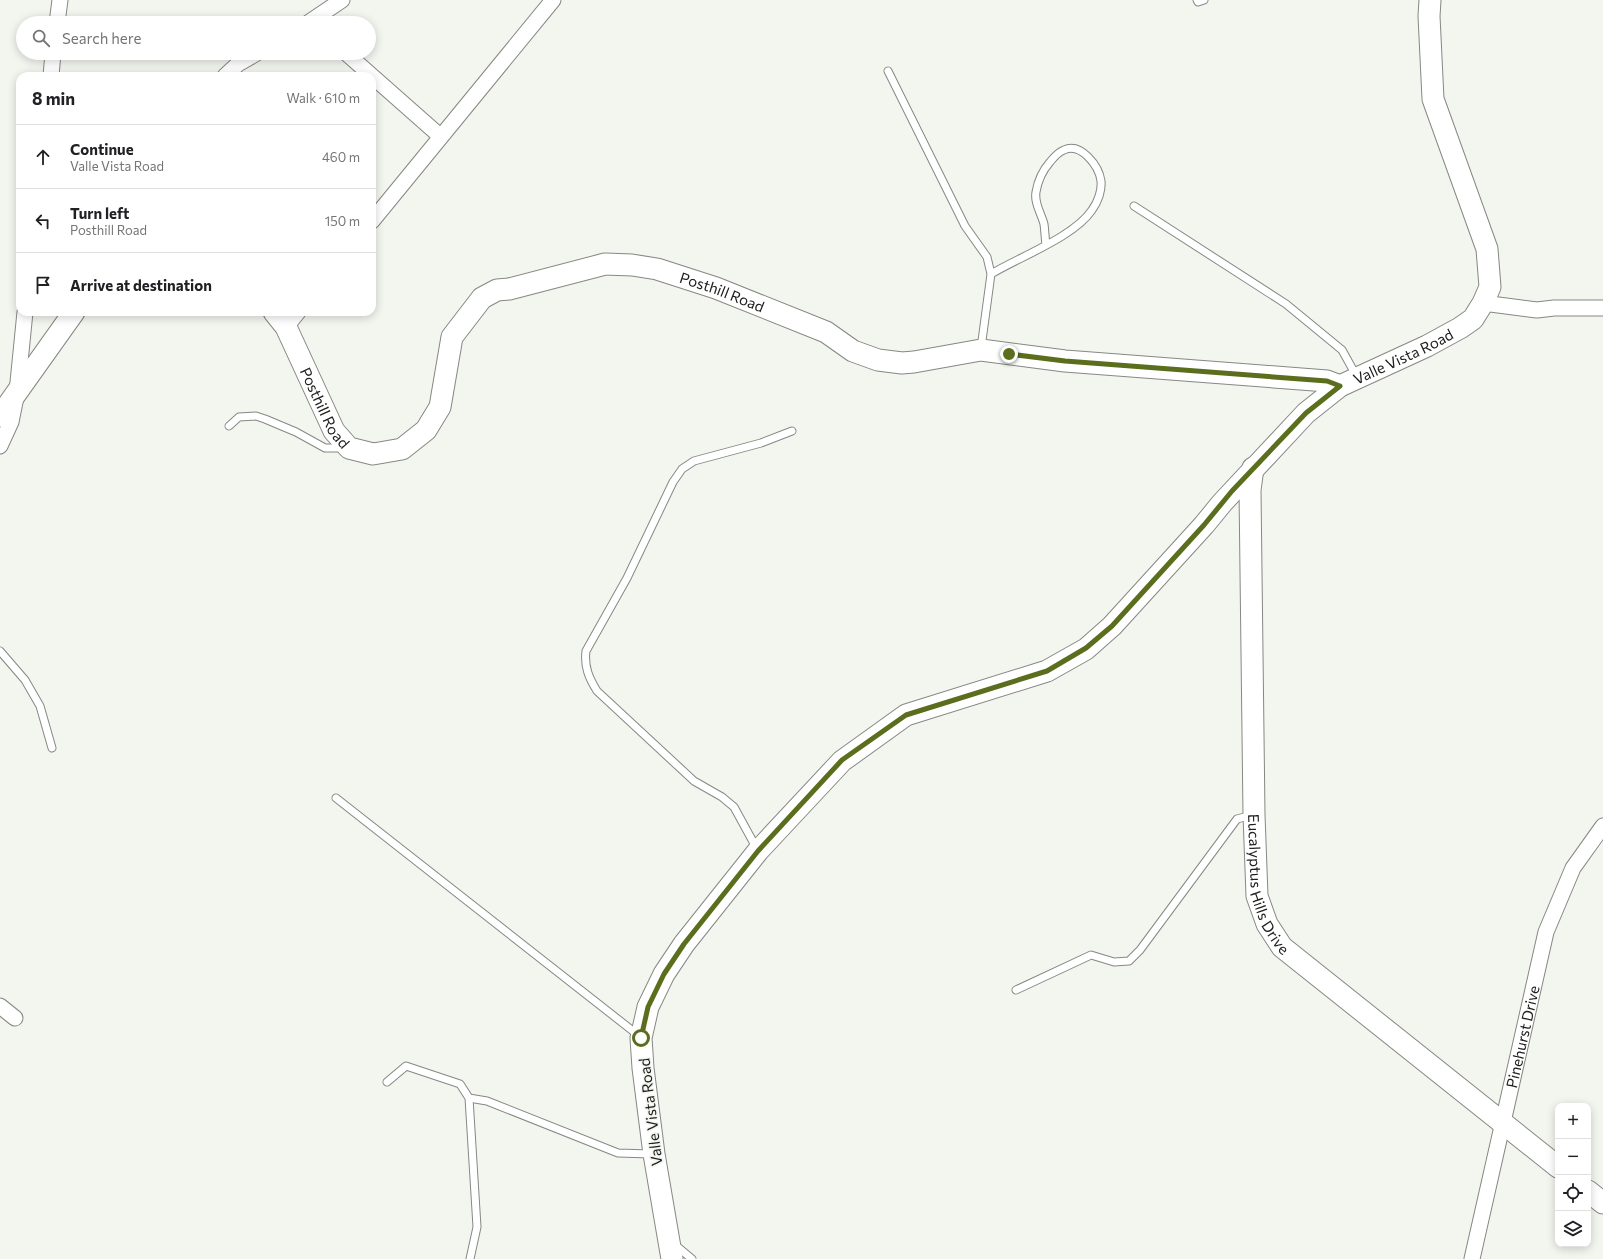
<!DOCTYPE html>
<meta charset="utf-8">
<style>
:root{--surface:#fff;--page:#f6f6f6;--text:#202124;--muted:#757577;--line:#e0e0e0}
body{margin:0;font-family:Commissioner,sans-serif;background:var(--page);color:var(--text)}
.controls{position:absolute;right:12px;bottom:12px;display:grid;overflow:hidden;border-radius:8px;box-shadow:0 2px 10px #0003}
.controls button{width:36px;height:36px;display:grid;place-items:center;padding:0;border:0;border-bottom:1px solid var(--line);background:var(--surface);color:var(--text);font:20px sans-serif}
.stop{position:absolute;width:12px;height:12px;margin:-9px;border:3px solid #5a6e1d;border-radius:50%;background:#fff}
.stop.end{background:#5a6e1d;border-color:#fff;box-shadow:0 1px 4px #0008}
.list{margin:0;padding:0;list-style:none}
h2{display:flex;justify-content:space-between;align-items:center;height:52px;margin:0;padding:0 16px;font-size:17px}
h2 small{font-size:13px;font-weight:400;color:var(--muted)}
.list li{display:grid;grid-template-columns:26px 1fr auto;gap:12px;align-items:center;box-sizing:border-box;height:64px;padding:0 16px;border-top:1px solid var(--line)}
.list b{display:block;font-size:15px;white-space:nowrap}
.list p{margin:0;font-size:13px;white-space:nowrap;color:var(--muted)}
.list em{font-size:13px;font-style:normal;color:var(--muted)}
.icon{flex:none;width:22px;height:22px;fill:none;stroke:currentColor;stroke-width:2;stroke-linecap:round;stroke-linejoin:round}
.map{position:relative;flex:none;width:1603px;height:1259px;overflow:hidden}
.search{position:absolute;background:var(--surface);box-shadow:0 2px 10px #0003;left:16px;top:16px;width:360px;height:44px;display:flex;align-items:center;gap:10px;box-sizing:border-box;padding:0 14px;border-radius:22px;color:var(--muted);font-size:15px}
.panel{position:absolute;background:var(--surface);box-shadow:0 2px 10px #0003;left:16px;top:72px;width:360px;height:244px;border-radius:12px}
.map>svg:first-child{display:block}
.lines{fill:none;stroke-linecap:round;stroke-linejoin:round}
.lane-casing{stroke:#868883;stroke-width:9}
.street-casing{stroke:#868883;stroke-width:17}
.secondary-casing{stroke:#868883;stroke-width:23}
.lane{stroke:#fff;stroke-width:7}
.street{stroke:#fff;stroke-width:15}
.secondary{stroke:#fff;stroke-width:21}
.route{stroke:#5a6e1d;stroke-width:5}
.labels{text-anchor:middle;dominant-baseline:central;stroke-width:3;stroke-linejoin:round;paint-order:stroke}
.street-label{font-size:15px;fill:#20211f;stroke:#f3f5ef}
</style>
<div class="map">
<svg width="1603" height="1259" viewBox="0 0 1603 1259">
<rect width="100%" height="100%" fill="#f3f5ef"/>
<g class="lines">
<g class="lane-casing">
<path id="lane" d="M1197,0l1,2 6,-2
M888,71l77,155 22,31 4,17 -10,74
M1134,206l152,98 56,46 15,27
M991,274c28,-17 83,-37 101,-64 6,-8 10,-20 9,-29 -2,-15 -20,-39 -37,-31 -6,2 -10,7 -14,12 -7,8 -12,18 -14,30 -2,11 5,21 8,32 1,7 1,14 2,21
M229,426l10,-9 17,-1 9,3 31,13 29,16h19
M0,651l25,29 15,26 12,42
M336,798l302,237
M757,849l-23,-42 -12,-10 -28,-16 -97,-90c-8,-13 -13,-24 -11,-40l41,-73 46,-96 9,-13 12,-8 67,-18 31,-12
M1016,990l75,-35 23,7 15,-1 11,-11 97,-131 15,-4
M387,1082l19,-16 54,18 9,14
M674,1244l18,15
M470,1259l7,-32 -8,-129 18,3 131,52 33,1"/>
</g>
<g class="street-casing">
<g id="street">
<path d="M57,23l3,-23"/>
<path d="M308,23l34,-23"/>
<path d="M346,53l94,83"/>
<path d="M51,76l2,-23"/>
<path d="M225,76l13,-12 19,-11"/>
<path d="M372,221l181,-221"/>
<path d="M1483,303l54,7 17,-2h49"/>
<path d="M286,327l12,-15"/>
<path d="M0,446l11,-24 6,-30 8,-80"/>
<path d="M0,1006l15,12"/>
<path id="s1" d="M1472,1259l74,-327 27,-64 30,-42"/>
</g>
</g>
<g class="secondary-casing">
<g id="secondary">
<path id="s2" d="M274,312l12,15 48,104 15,17 24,6 6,-1 23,-4 24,-19 14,-23 12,-70 30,-39 15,-8 12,-1 96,-25 27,1 25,4 59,19 110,44 27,19 25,9 24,3 12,-1 67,-12 84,11 262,20 13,5"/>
<path d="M0,416l74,-104"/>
<path id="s3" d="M1253,468l-3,22 4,325 3,81 10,28 15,23 276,220"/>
<path d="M1588,1191l15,12"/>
<path id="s4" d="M672,1259l-18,-105 -11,-86 -2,-30 7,-31 16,-33 20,-30 74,-93 84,-90 64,-46 141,-44 39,-22 26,-23 92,-101 18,-22 84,-90 34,-27 87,-40 33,-18 13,-9 10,-16 7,-16 -3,-38 -54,-150 -4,-83 1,-16"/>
</g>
</g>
<use href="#lane" class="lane"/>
<use href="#street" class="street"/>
<use href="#secondary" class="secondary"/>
</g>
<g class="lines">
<path class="route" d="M641,1038l7,-31 16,-33 20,-30 74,-93 84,-91 64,-45 141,-44 39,-23 26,-22 92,-101 28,-34 74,-78 34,-27 -13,-5 -262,-20 -56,-7"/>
</g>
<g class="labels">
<g class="street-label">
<text stroke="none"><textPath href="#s2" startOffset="638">Posthill Road</textPath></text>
<text stroke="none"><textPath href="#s4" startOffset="1277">Valle Vista Road</textPath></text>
<text stroke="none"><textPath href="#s2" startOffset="109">Posthill Road</textPath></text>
<text stroke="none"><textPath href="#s3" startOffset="419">Eucalyptus Hills Drive</textPath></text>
<text stroke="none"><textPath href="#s1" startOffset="228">Pinehurst Drive</textPath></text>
<text transform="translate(650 1112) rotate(-97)">Valle Vista Road</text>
</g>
</g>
</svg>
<div class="controls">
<button>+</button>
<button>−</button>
<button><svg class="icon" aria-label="locate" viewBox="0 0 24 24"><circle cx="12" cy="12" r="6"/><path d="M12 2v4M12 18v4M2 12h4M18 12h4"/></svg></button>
<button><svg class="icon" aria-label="layers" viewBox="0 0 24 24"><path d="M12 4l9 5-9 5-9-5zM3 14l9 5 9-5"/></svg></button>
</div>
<div class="stop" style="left:641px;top:1038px"></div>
<div class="stop end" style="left:1009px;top:354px"></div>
<div class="search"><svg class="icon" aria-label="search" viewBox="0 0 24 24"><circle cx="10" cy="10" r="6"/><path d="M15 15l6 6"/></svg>Search here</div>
<section class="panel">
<h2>8 min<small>Walk · 610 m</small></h2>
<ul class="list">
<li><svg class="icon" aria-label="ahead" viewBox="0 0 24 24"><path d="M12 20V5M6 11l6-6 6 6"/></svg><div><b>Continue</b><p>Valle Vista Road</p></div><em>460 m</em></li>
<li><svg class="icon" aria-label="left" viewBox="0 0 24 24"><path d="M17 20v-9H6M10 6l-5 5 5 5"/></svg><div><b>Turn left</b><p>Posthill Road</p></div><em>150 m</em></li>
<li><svg class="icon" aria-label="arrive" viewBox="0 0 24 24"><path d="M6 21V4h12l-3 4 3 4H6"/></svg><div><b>Arrive at destination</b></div></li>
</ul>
</section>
</div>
